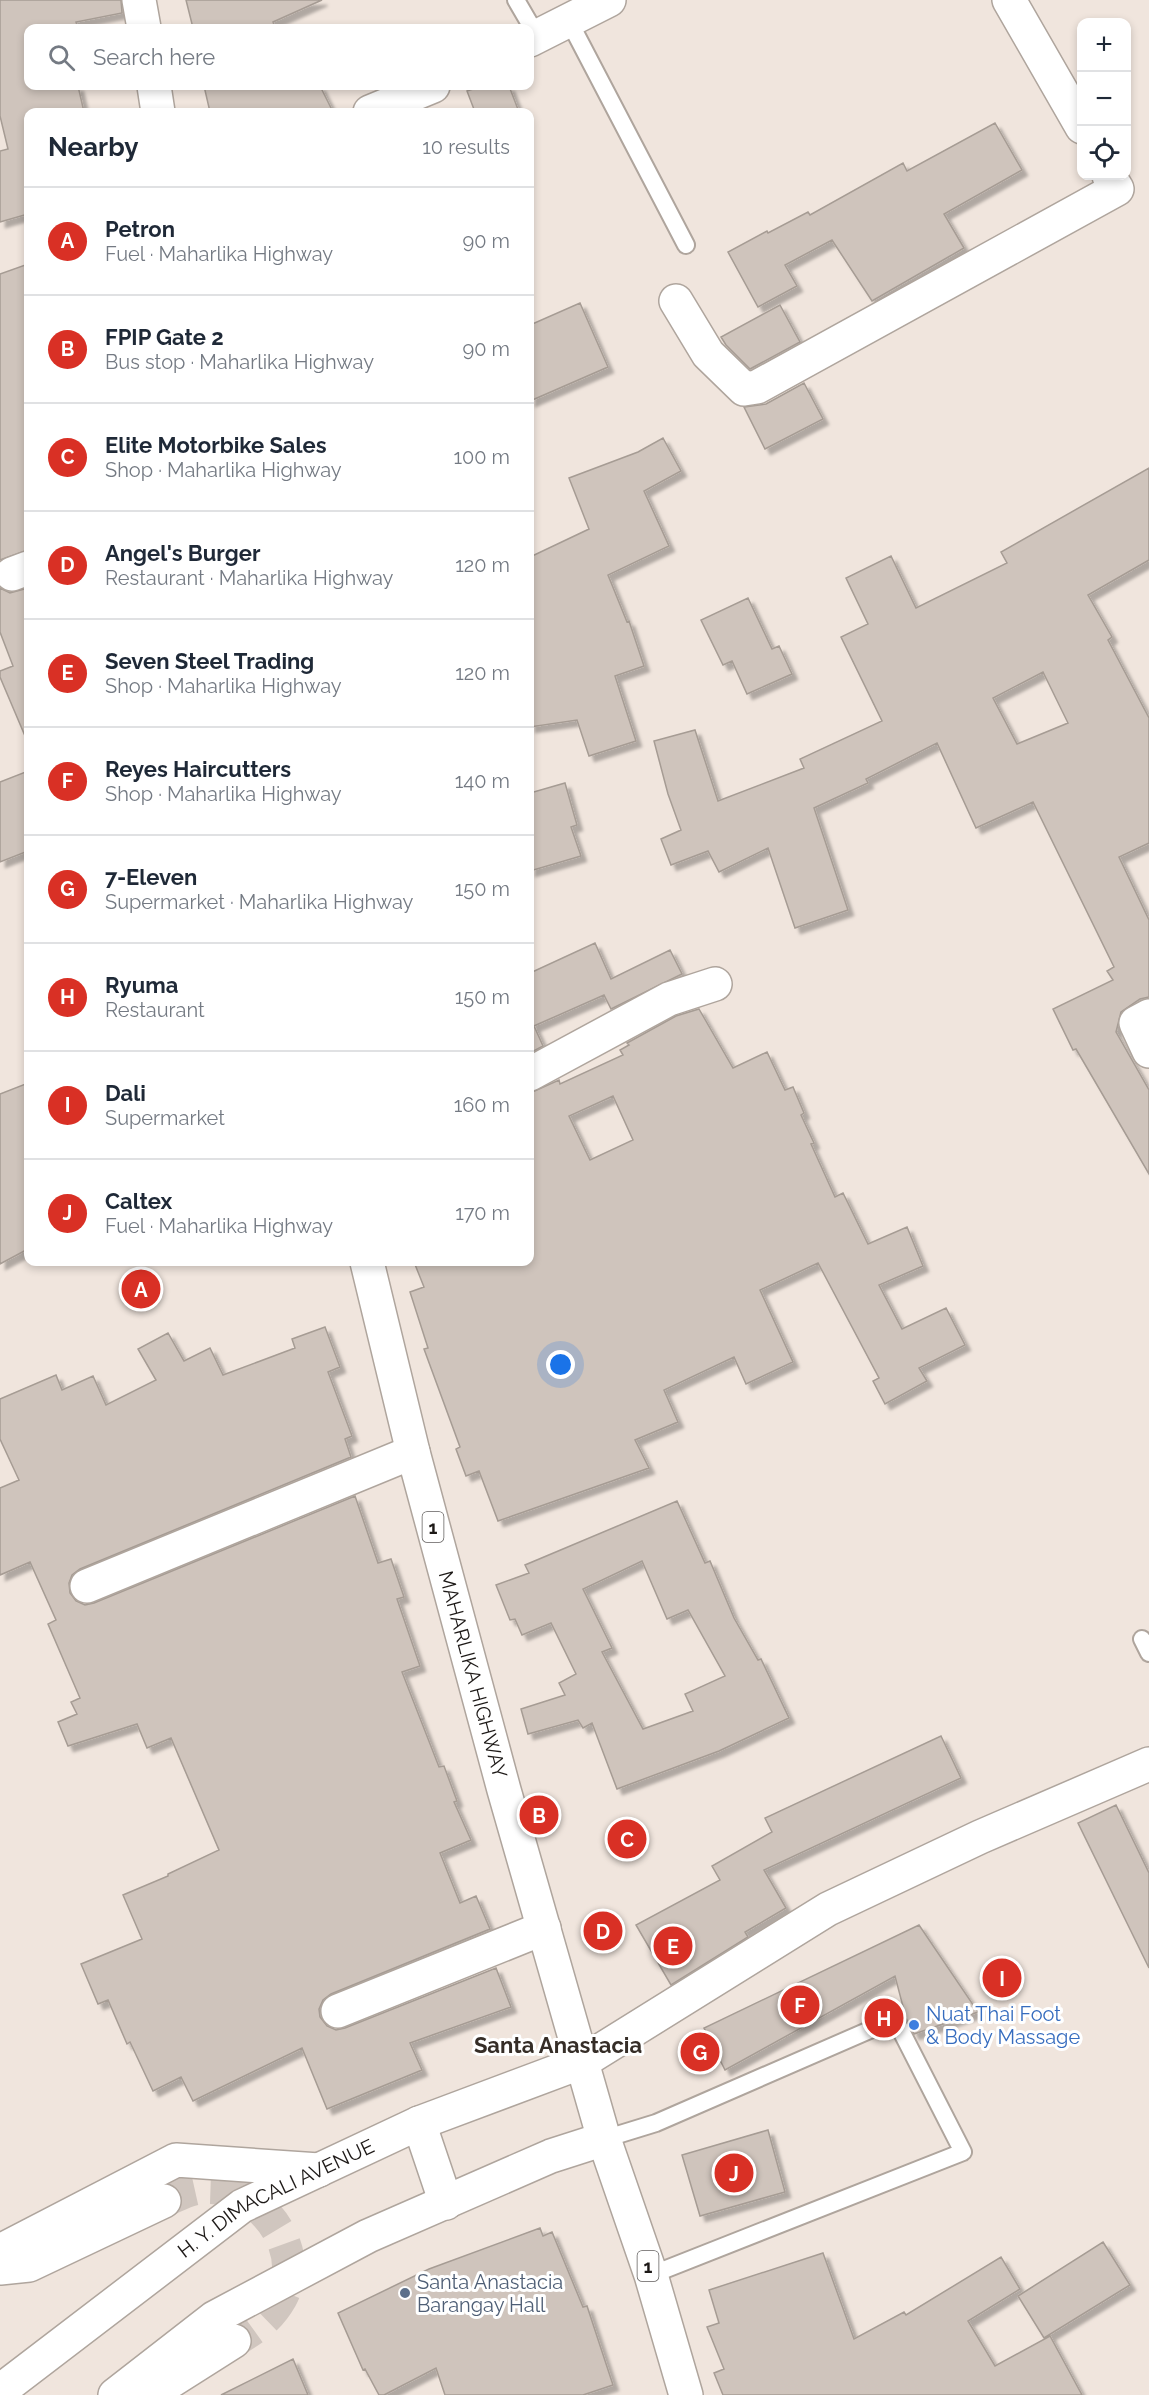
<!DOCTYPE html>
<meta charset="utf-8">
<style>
:root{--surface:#fff;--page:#f2f2f3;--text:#1f2937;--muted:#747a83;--line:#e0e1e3;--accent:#d93025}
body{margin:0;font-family:Raleway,sans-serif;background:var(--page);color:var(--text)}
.controls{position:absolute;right:18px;top:18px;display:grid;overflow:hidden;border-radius:12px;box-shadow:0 3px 9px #0003}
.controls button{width:54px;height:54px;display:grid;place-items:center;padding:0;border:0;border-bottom:2px solid var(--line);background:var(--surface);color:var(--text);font:30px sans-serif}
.you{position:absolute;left:561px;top:1365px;width:21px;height:21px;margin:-15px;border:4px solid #fff;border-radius:50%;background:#1a73e8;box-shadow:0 0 0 9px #1a73e833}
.badge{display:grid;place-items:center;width:39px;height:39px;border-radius:50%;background:var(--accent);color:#fff;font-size:20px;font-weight:700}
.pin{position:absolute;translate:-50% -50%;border:3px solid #fff;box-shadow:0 2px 6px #0006}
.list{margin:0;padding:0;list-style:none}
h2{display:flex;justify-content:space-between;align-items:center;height:78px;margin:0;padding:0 24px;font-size:26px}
h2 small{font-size:20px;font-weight:400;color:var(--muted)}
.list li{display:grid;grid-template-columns:39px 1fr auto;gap:18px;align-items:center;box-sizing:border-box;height:108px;padding:0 24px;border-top:2px solid var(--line)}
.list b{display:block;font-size:22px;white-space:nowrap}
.list p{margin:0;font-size:20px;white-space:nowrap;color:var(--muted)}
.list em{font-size:20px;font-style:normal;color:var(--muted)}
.icon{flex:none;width:33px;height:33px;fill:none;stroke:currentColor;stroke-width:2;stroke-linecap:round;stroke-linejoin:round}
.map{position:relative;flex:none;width:1149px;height:2395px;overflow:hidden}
.search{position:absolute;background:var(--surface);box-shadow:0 3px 9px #0003;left:24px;top:24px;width:510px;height:66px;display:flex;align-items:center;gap:15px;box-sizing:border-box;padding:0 21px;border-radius:12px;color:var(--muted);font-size:22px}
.panel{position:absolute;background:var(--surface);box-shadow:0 3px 9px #0003;left:24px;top:108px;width:510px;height:1158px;border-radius:12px}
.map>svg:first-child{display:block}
.building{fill:#cfc4bc;stroke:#a69c94;stroke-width:1.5;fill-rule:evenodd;filter:url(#shadow)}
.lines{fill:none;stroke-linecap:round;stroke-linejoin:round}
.tertiary-tunnel{stroke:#d0c6bf;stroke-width:33;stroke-dasharray:33 16;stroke-linecap:butt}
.service-casing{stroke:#afa59d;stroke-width:20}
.minor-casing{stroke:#afa59d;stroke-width:36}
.tertiary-casing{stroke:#afa59d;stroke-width:36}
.trunk-casing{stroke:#afa59d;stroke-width:36}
.service{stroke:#fff;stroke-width:16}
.minor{stroke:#fff;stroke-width:33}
.tertiary{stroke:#fff;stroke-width:33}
.trunk{stroke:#fff;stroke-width:33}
.shop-dot{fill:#3f7fe0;stroke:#fff;stroke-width:2}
.service-dot{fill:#5c6f8a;stroke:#fff;stroke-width:2}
.labels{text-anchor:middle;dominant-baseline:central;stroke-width:6;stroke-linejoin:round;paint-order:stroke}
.shield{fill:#fff;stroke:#615e5d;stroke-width:1.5}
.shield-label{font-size:18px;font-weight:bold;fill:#1d1917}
.street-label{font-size:20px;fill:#1d1917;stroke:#fff}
.shop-label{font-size:20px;fill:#366cbe;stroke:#fff;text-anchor:start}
.service-label{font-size:20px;fill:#4e5e75;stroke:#fff;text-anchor:start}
.quarter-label{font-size:22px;font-weight:bold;fill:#352d27;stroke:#fff}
</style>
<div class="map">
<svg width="1149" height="2395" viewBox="0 0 1149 2395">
<defs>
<filter id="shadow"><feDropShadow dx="5.5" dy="5.5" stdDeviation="1.5" flood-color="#0004"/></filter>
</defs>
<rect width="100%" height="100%" fill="#f0e5dd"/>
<path class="building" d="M0,0h121l1,13 -46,9 2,6h-50v58h50l6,26h-56v102l-28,8v-71l8,-2 -8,-33z
M186,0h136l-49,22 2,6h-82z
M204,86h116l13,26h-123z
M482,86h27l10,26h-44l-8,-21z
M995,123l27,47 -78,44 20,34 -92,53 -40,-61 -47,25 12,21 -39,21 -30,-55 39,-21 1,2 40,-21 2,3 93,-52 4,8z
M28,264v286l-28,10v-286z
M580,303l28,64 -78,34v-76z
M780,305l20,37 -50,27 -24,-24 -5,-8z
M804,383l19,36 -58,30 -21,-42 22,-3z
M663,438l18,33 -37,20 25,55 -61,29 19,47 2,-1 15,45 -29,10 21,65 -47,15 -12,-36 -47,7v-170l59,-28 -20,-51 69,-26z
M1149,468v92l-61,35 24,42 -4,3 41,78v125l-30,14 30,63v77l-9,2 -19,13 -5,20 33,58v84l-73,-125 -3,1 -20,-41 60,-29 -6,-9 7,-4 -81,-165 -57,26 -39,-85 -71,36 2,4 -54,25 34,102 -53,18 -27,-80 -49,24 -11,-21 -37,14 -10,-26 20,-9 -13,-36 -14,-53 41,-11 23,71 86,-33 -4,-9 82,-38 -41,-84 27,-13 -22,-46 45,-22 25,52 91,-45 -6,-11zM1043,672l25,51 -51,21 -24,-46z
M0,588l10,5 18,-5v155l-28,-66v-6l13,-5 -13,-34z
M748,598l24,51 7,-3 13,28 -45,20 -15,-33 -9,4 -22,-45z
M28,771v80l-28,11v-80z
M565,783l12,42 -6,2 10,29 -51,15v-78z
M595,943l16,36 59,-29 12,24 -71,35 -7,-14 -70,31 9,20 -13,7v-80z
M699,1009l34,59 34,-16 18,38 8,-3 11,26 -3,2 13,28 -3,1 24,53 8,-4 25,51 39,-17 16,39 -44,19 23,44 44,-21 19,37 -46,23 8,13 -42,23 -12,-23 6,-3 -61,-115 -58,27 33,72 -47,22 -12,-27 -70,33 14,32 -43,18 14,28 -151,53 -19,-50 -13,5 -10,-27 4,-2 -36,-98 4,-1 -18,-56 14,-5 -10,-25h116v-169l29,-13 1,4 63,-29 -3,-5 9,-5 -2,-2 49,-27zM613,1096l20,44 -43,20 -21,-44z
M28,1083v166l-28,15v-170z
M325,1327l15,40 -12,5 24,64 -7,3 6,18 -271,112 -8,6 -3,8 1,10 6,8 9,4 9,-2 261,-107 23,67 13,-4 13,38 -7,2 23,67 -18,6 37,95 5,-1 13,35 -3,1 17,38 -31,13 20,50 16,-7 14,33 -159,65 -8,6 -4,9 1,8 7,9 9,4 9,-2 151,-60 15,39 -101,36 12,27 -95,39 -25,-61 -109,53 -12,-24 -28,14 -23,-49 -3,2 -19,-44 -10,4 -17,-40 61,-25 -19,-44 45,-19v-2l51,-24 -48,-112 -24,10 -10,-24 -69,22 -10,-24 19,-8 -6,-12 9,-4 -32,-74 8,-4 -26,-58 -30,13v-87l19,-8 -19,-41v-40l56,-24 6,15 31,-14 13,29 50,-25 -18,-31 30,-16 16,28 26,-13 13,27 72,-27 -3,-9z
M677,1501l28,62 5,-2 24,57 24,42 3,-1 28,59 -70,33 -102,38 -25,-66 -9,5 -5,-8 -50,14 -7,-25 44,-14 -6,-12 17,-9 -25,-51 -29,12 -7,-16 -5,1 -14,-35 33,-12 -4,-8zM642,1561l25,58 21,-9 37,66 -40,18 8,17 -50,18 -41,-77 10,-4 -29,-59z
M941,1736l20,42 -197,92 22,38 -41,24 3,5 -77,48 -35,-60 84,-45 -8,-14 60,-34 -7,-14z
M1116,1805l33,68v95l-71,-145z
M919,1925l59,87 -64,22 -8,-16 -11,-42 -170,94 -21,-42z
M768,2130l17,62 -85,24 -18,-61z
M540,2228l3,8 9,-4 31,75 4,-1 26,79 -30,10h-138l-9,-27 -52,27h-5l-14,-26 -2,1 -25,-57 91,-44z
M1103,2242l27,43 -86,53 -26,-42z
M823,2253l31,86 50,-27 2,3 95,-58 19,32 -52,32 27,45 55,-30 32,59h-359l-9,-22 10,-4 -17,-42 12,-4 -10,-33z
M293,2359l15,36h-87z"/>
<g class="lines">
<path class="tertiary-tunnel" d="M164,2201c10,-4 20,-10 30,-12 57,-13 116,56 87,109 -12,21 -27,31 -47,43"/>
<g class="service-casing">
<path id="service" d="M516,0l21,36
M569,21l117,224
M1142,1639l7,14
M604,2139l52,-16 239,-104 68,133 -312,123"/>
</g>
<g class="minor-casing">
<path id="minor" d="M1009,0l73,127
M530,40l79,-40
M370,112l63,-26
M676,301l32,53 36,35 13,-2 360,-198 -8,-13
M12,574l16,-6
M1149,1016l-13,7 13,28
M530,1074l139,-75 46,-15
M87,1586l326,-134
M338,2011l206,-83
M582,2062l246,-153 152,-72 169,-73
M0,2251l176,-91 143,10"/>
</g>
<g class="tertiary-casing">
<g id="tertiary">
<path d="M419,2123l27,80"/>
<path d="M0,2268l29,-3 135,-64"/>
<path id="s1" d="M0,2391l242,-185 177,-83 163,-61"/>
<path d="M115,2395l99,-77 154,-82 183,-80 53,-17"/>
<path d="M149,2395l85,-54"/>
</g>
</g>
<g class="trunk-casing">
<g id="trunk">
<path d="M139,0l5,28"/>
<path d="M154,86l4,26"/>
<path id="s2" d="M367,1262l46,190 91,338 100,349 47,136 35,120"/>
</g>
</g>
<use href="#service" class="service"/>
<use href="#minor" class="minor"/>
<use href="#tertiary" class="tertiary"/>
<use href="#trunk" class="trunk"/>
</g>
<circle class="shop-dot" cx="914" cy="2025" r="6"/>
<circle class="service-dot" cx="405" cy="2293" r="6"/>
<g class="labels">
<g class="shield">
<rect x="422.5" y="1512" width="21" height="30" rx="4.5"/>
<rect x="637.5" y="2251" width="21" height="30" rx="4.5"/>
</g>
<g class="shield-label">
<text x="433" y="1527">1</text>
<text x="648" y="2266">1</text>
</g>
<g class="street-label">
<text stroke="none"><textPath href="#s2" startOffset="426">MAHARLIKA HIGHWAY</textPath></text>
<text stroke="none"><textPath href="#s1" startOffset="338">H. Y. DIMACALI AVENUE</textPath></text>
</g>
<g class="shop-label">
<text x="926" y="2014">Nuat Thai Foot<tspan x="926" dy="23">&amp; Body Massage</tspan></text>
</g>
<g class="service-label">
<text x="417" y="2282">Santa Anastacia<tspan x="417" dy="23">Barangay Hall</tspan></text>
</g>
<g class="quarter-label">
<text x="558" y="2045">Santa Anastacia</text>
</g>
</g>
</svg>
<div class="controls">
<button>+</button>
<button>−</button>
<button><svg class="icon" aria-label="locate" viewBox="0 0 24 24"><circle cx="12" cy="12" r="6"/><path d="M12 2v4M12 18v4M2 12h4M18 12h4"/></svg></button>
</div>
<div class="you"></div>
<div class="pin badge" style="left:141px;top:1289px">A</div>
<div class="pin badge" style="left:539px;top:1815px">B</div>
<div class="pin badge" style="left:627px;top:1839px">C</div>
<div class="pin badge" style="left:603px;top:1931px">D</div>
<div class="pin badge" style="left:673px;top:1946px">E</div>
<div class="pin badge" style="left:800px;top:2005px">F</div>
<div class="pin badge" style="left:700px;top:2052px">G</div>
<div class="pin badge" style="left:884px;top:2018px">H</div>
<div class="pin badge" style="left:1002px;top:1978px">I</div>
<div class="pin badge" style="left:734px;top:2173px">J</div>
<div class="search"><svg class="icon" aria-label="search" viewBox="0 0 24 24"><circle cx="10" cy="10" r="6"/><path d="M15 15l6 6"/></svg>Search here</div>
<section class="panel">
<h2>Nearby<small>10 results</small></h2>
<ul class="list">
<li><span class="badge">A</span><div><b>Petron</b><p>Fuel · Maharlika Highway</p></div><em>90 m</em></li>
<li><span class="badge">B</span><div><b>FPIP Gate 2</b><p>Bus stop · Maharlika Highway</p></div><em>90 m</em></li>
<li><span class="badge">C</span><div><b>Elite Motorbike Sales</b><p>Shop · Maharlika Highway</p></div><em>100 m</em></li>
<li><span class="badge">D</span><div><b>Angel's Burger</b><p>Restaurant · Maharlika Highway</p></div><em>120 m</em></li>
<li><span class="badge">E</span><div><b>Seven Steel Trading</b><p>Shop · Maharlika Highway</p></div><em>120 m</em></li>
<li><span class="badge">F</span><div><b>Reyes Haircutters</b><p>Shop · Maharlika Highway</p></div><em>140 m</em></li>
<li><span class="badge">G</span><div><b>7-Eleven</b><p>Supermarket · Maharlika Highway</p></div><em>150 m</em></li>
<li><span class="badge">H</span><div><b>Ryuma</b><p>Restaurant</p></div><em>150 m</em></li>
<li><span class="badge">I</span><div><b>Dali</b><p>Supermarket</p></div><em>160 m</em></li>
<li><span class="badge">J</span><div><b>Caltex</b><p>Fuel · Maharlika Highway</p></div><em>170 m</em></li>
</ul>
</section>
</div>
